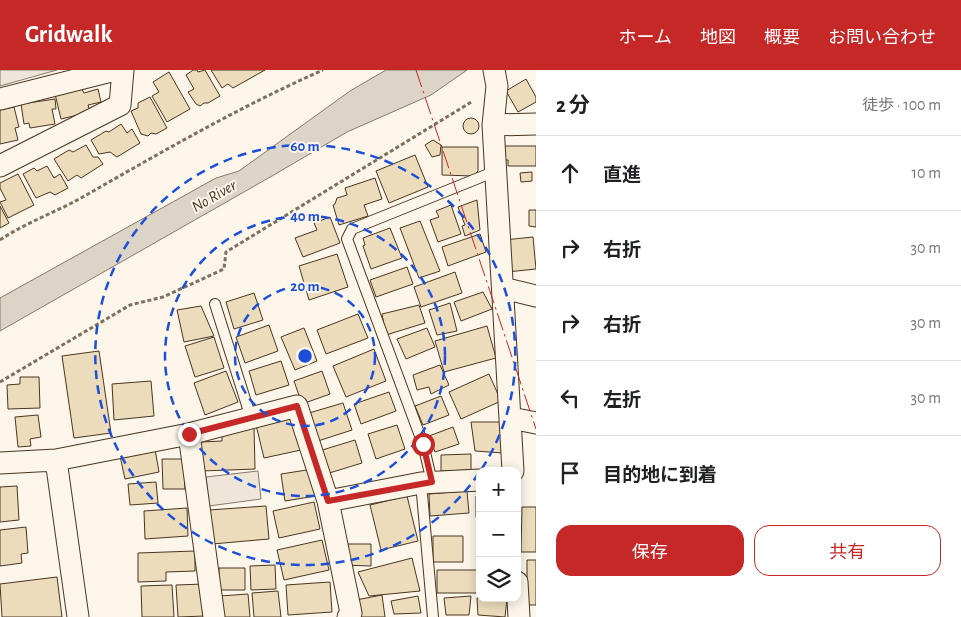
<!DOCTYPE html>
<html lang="ja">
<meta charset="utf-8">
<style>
:root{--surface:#fff;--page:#f6f6f6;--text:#202124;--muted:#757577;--line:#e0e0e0;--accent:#c62828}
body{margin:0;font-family:"Alegreya Sans","Noto Sans JP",sans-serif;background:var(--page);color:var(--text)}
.controls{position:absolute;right:15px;bottom:15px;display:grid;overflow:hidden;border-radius:10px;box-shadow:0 2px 12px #0003}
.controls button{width:45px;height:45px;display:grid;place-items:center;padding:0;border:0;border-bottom:1px solid var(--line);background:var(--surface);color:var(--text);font:25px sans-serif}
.stop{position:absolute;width:15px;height:15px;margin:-11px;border:4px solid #c62828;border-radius:50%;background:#fff}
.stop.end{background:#c62828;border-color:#fff;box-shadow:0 1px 5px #0008}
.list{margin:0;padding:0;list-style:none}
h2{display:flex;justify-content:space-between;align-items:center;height:65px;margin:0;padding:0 20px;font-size:21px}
h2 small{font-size:16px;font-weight:400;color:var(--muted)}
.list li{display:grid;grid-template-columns:32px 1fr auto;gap:15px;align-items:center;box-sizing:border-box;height:75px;padding:0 20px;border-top:1px solid var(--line)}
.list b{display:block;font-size:19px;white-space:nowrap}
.list em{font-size:16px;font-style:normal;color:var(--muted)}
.actions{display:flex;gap:10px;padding:15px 20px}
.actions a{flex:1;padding:11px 0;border:1px solid var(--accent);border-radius:15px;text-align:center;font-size:18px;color:var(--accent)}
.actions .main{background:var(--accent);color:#fff}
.icon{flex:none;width:28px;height:28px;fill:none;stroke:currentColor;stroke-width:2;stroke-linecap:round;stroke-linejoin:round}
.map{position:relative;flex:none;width:536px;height:547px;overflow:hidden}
header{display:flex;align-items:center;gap:30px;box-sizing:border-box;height:70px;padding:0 25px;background:var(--accent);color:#fff}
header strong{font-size:24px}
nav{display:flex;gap:28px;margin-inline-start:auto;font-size:18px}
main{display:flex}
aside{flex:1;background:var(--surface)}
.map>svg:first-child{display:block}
.green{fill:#ede6d9;stroke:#887966}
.water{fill:#dcd4c6;stroke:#887966}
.building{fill:#ecdcbc;stroke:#4a3520}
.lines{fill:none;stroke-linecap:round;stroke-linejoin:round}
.service-casing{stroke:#4a3520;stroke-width:12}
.minor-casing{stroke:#4a3520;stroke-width:23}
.path{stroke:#7f6f5c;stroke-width:3;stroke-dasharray:4 2.5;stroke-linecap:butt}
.service{stroke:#fbf6e9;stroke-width:10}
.minor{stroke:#fbf6e9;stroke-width:21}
.power{stroke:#c62828;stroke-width:1;stroke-dasharray:18 4 2.5 4;stroke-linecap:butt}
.route{stroke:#c62828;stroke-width:6}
.ring{fill:none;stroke:#1d4ed8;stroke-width:2.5;stroke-dasharray:9 6}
.labels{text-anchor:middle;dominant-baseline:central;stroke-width:4;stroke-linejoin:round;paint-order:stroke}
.water-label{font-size:16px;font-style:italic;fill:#4a3520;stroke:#fbf6e9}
.centre{fill:#1d4ed8;stroke:#fbf6e9;stroke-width:2.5}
.ring-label{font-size:15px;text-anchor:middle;font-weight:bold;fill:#1d4ed8;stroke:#fbf6e9;stroke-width:4;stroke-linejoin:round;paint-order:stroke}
</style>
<header>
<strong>Gridwalk</strong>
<nav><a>ホーム</a><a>地図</a><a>概要</a><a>お問い合わせ</a></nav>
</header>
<main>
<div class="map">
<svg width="536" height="547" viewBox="0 0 536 547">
<rect width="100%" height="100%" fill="#fbf6e9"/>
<path class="green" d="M0,0h57l-57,16z
M258,401l3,28 -52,7 -3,-29z"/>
<path class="water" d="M386,0h81l-36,25 -84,37 -75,44 -272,155v-33l216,-120 23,-7 111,-80z"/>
<path class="building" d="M193,0h4l1,2 7,-2 15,26 -12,7h-4l-4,3 -4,-2 -8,-12 6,-3 -8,-14z
M211,0h54l-32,18 -5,-4 -6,4z
M169,2l21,37 -23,13 -15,-26 7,-4 -6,-10z
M526,9l10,18v5l-18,10 -12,-21z
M81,18l3,5 14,-4 3,13 -13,3 2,7 -29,7 -6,-25z
M150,27l17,31 -11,6 -5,-1 -3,3 -7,-2 -10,-23 7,-3v-5z
M55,29l1,10h-4l3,15 -25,4 -1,-5 -5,1 -3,-20z
M14,37l5,20 -4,1 3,12 -18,4v-34z
M463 56a8 8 0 1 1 16 0a8 8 0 1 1-16 0Z
M121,54l6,9 5,-4 8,14 -23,14 -7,-5 -11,2 -8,-14 15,-9 3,1z
M433,70l8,5 -1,10 -8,2 -7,-12z
M86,75l7,12h5l5,7 -22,14 -4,-3 -9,6 -14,-22 15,-9 4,2z
M500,76h36v20h-28v-6h-8z
M442,77h36v24l-5,5 -31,-1z
M415,85l13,32 -39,16 -13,-32z
M47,96l7,12 6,-4 8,14 -13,7 -5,-3 -14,6 -13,-24 11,-6 3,3z
M532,102v9l-11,1 -1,-9z
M18,104l16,31 -26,13 -8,-16 6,-2 -6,-12v-5z
M375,108l7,21 -18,6 4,11 -29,9 -6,-20 2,-1 2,-6 10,-3 -2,-7z
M477,130l3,30 -15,6 -3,-10 3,-1 -7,-18z
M451,135l10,29 -23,8 -8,-22 9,-3 -3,-6z
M0,136l9,17 -9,5z
M529,140h7v17l-7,-1z
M330,147l10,26 -37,14 -8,-19 22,-8 -3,-7z
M420,151l20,50 -21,7 -19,-50z
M390,158l12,30 -31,11 -8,-23 2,-1 -2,-7z
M480,164l6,18 -38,14 -6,-19z
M533,167l3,32 -29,3 -3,-32z
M337,184l11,33 -39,13 -10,-34z
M407,197l6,17 -37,13 -6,-17z
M455,202l7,21 -41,14 -7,-20z
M483,222l9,17 -31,12 -7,-19z
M254,223l9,27 -29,9 -8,-27z
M450,233l7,28 -20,4 -8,-25z
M419,235l6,18 -39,12 -4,-21z
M201,236l13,30 -30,6 -7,-32z
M358,244l10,24 -42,16 -9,-24z
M269,255l9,26 -33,12 -9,-26z
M487,256l9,32 -52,14 -9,-31z
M304,258l13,33 -22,9 -14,-33z
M427,258l8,19 -29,12 -9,-20z
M214,267l10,31 -29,9 -10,-31z
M374,279l12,32 -40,16 -13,-31z
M99,281l12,82 -37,5 -12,-82z
M281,291l8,24 -33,10 -7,-24z
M440,295l9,20 -18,9 -2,-7 -12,3 -4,-15z
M226,301l12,31 -33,13 -11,-32z
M322,301l8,23 -28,10 -8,-23z
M489,304l12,27 -40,18 -12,-27z
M20,307h19l1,31 -32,1 -1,-24 13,-1z
M151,311l3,35 -40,4 -2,-36z
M389,322l7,19 -35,13 -7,-20z
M441,326l8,19 -26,10 -8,-19z
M343,333l9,27 -34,11 -9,-28z
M38,345l3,22 -11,2 1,7 -13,1 -3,-30z
M294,347l7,33 -37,8 -8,-33z
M471,352h34l-2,31 -28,-2z
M397,355l8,24 -29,10 -8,-25z
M453,357l6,17 -24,8 -6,-16z
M254,358l1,41 -53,2 -1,-29 21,-1v-11z
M355,370l7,23 -36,11 -7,-23z
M155,379l4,23 -34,7 -5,-23z
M471,384v16l-30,1v-16z
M162,389h22l1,30h-22z
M313,399l3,27 -31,5 -4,-27z
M156,412l2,21 -28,2 -2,-21z
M17,416l2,34 -19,2v-35z
M467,421l2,22 -39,3 -1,-22z
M407,426l11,45 -37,9 -11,-45z
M476,426h4v21h-4z
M314,432l6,27 -41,9 -6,-27z
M266,436l3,33 -57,5 -3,-34z
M522,437h14v45h-15z
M187,438l1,28 -43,3 -1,-28z
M26,457l2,26 -7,1 1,9 -22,3v-36z
M433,466h30v26h-30z
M322,470l7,30 -45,10 -7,-30z
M343,474h28v22l-29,-1z
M195,481v20l-29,1v9l-28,1v-29z
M412,488l8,33 -51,5 -11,-24z
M527,490h9v45h-9z
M275,495l1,24 -25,1 -1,-24z
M219,498h26v22h-26z
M437,500h43v23h-43z
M57,507l5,40h-60l-2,-33z
M330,512l2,30 -44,3 -2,-30z
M204,514l1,32 -27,1 -2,-32z
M172,515l2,32h-32l-1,-31z
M278,521l3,26h-27l-2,-24z
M248,524l2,23h-28l-2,-21z
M382,525l3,22h-26l-3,-17z
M418,526l3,17 -27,1 -3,-13z
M471,526l-2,19h-23l-2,-17z
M477,528h30l-2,19 -27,-2z"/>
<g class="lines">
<g class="service-casing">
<path id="service" d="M215,234l36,114
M432,412l-9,-38 -76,-205 5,-10 144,-58
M421,413l12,134"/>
</g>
<g class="minor-casing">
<path id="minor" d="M494,0l3,16 -4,39 20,346
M0,29l115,-29
M493,55l43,-1
M0,96l120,-61 3,-35
M503,218l33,8
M511,348l25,5
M189,364l25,183
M56,390l133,-26 108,-28 31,95
M0,393l56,-3 22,157
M517,512l2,35
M348,547l3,-4 -23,-112 93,-18 59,-3"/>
</g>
<path class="path" d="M0,170c25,-17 54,-27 81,-42 79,-45 158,-91 242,-128
M0,312l130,-77 33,-8 61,-28 2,-17 247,-151"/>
<use href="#service" class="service"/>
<use href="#minor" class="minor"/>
<path class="power" d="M416,0l120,359"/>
</g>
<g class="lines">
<path class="route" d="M189,364l108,-28 31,95 104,-19 -9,-38"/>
</g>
<g class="ring">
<circle cx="305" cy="286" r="70"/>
<circle cx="305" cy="286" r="140"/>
<path d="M479 403A210 210 0 1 1 481 400"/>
</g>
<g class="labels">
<g class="water-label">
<text transform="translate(214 126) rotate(-30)">No River</text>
</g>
</g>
<circle cx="305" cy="286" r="8" class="centre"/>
<g class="ring-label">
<text x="305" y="81">60 m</text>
<text x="305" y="151">40 m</text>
<text x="305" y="221">20 m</text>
</g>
</svg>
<div class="controls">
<button>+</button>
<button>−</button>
<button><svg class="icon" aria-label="layers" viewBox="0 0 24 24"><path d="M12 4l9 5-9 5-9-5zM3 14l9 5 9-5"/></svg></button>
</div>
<div class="stop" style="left:423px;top:374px"></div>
<div class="stop end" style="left:189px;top:364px"></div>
</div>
<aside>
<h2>2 分<small>徒歩 · 100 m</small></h2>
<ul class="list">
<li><svg class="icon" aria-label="ahead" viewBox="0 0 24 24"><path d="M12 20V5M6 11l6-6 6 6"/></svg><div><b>直進</b></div><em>10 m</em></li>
<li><svg class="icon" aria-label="right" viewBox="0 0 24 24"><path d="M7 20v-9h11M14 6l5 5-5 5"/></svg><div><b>右折</b></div><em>30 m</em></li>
<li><svg class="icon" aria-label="right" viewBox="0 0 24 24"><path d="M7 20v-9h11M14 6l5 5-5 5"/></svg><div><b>右折</b></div><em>30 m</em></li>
<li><svg class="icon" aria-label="left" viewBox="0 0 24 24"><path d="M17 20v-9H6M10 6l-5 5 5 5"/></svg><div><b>左折</b></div><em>30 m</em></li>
<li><svg class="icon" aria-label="arrive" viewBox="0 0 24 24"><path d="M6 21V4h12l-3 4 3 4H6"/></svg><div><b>目的地に到着</b></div></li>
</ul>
<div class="actions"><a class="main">保存</a><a>共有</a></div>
</aside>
</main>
